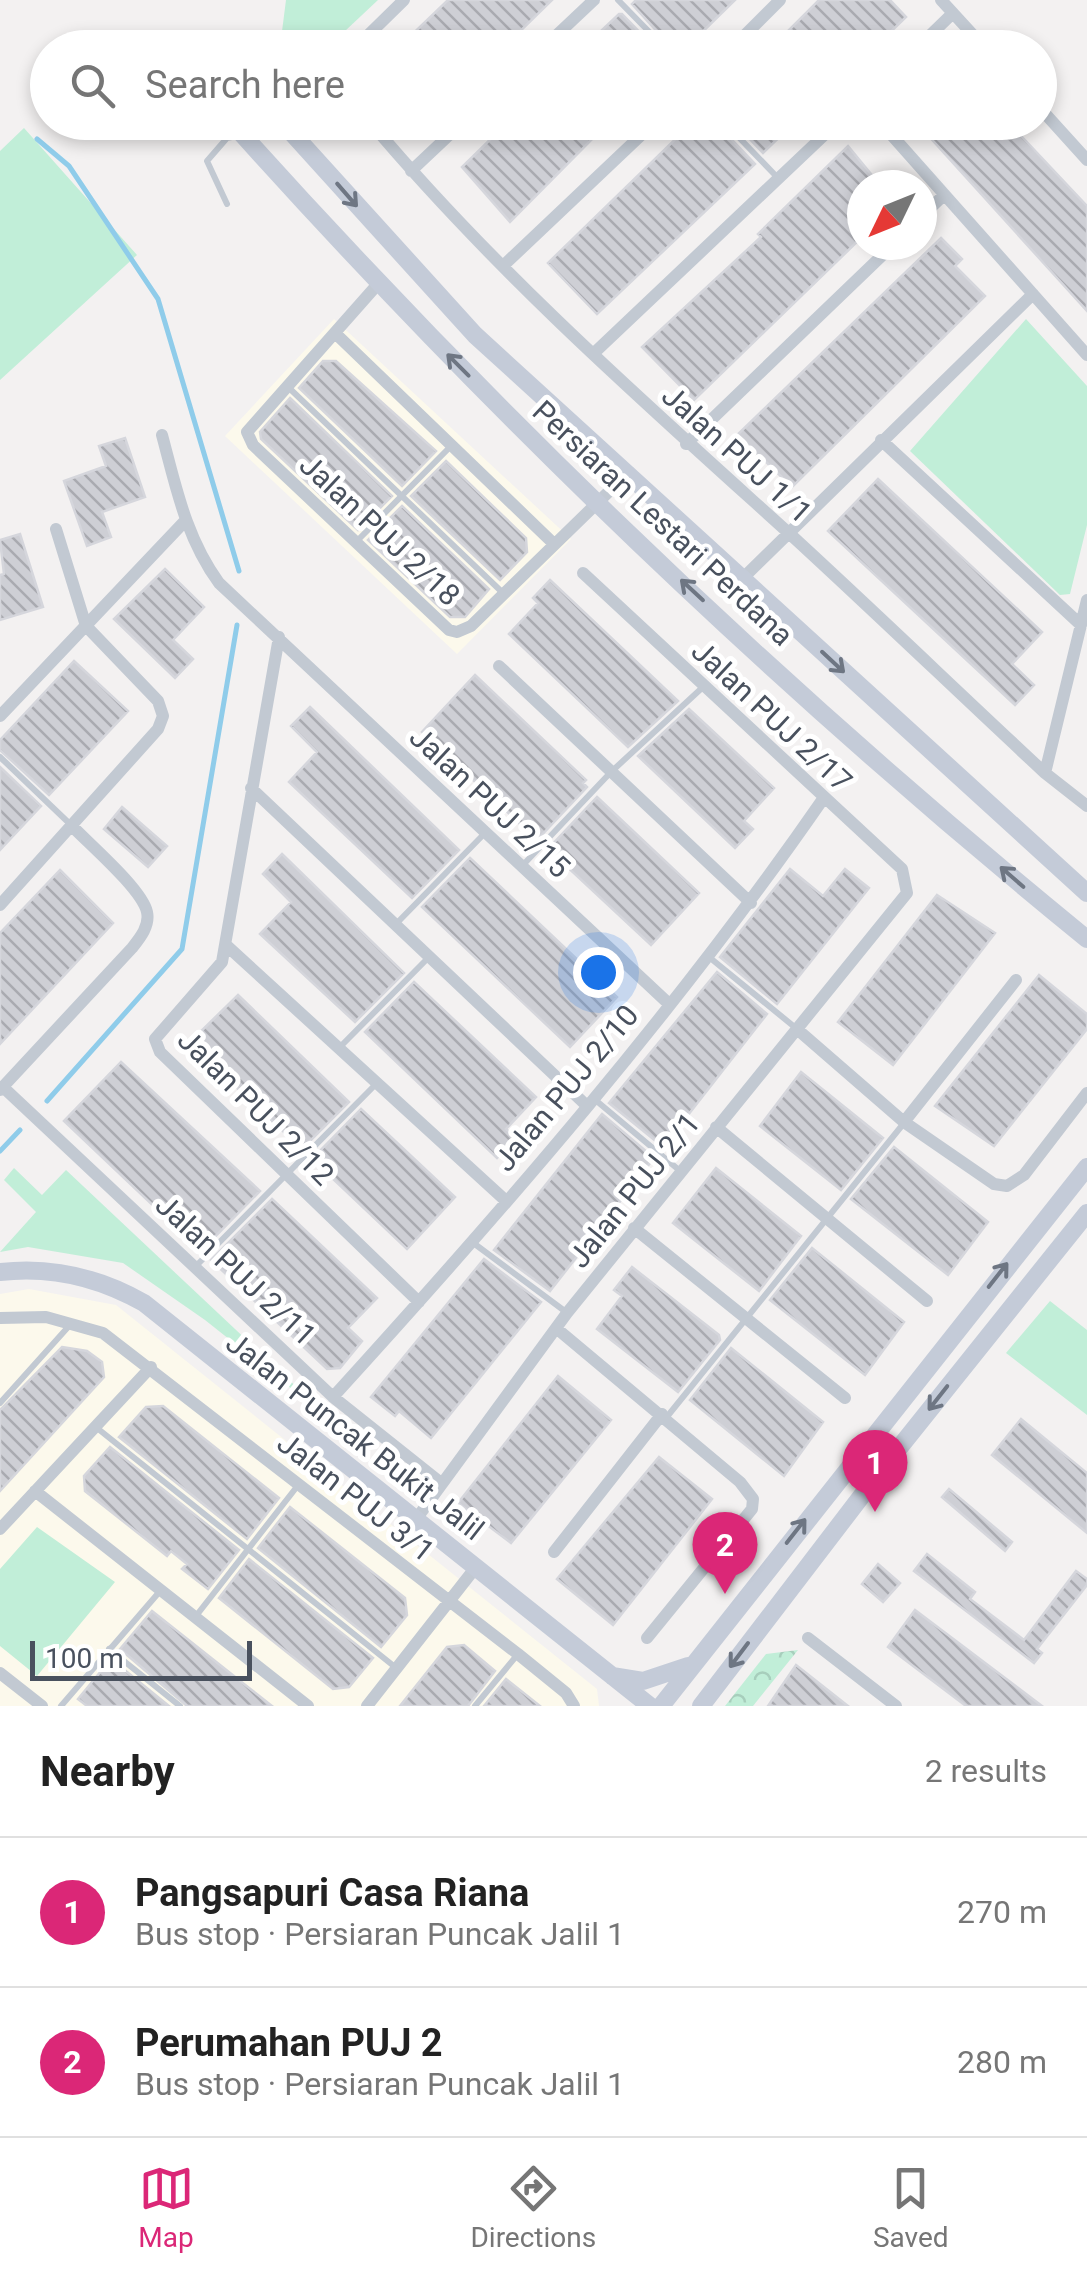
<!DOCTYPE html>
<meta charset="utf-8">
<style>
:root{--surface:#fff;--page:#f2f2f2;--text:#222;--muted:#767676;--line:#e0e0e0;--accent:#db2777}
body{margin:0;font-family:Roboto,sans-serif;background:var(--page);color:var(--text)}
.compass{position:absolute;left:847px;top:170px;width:90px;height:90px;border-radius:50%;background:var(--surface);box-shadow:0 5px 15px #0003;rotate:227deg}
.scale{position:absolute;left:30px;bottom:25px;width:222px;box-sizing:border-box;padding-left:10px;border:5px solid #49515e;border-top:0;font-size:28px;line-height:35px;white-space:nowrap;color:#49515e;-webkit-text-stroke:8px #fff;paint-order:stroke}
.you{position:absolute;left:598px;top:972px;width:35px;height:35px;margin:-25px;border:8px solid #fff;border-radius:50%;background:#1a73e8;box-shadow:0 0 0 15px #1a73e833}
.badge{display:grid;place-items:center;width:65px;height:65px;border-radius:50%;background:var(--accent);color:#fff;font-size:32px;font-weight:700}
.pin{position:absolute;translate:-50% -82px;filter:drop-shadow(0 2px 5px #0008)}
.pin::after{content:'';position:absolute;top:52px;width:35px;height:30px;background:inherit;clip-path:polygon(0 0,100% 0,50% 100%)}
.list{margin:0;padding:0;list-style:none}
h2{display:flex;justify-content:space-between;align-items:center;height:130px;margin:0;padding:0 40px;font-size:42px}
h2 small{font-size:32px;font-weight:400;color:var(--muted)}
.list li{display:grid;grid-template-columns:65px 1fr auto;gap:30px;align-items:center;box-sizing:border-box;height:150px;padding:0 40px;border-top:2px solid var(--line)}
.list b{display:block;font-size:38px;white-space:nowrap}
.list p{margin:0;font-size:32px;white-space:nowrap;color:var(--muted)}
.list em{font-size:32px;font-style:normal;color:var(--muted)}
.icon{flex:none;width:55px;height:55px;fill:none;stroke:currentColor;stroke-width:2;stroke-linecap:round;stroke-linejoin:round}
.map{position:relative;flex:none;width:1087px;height:1706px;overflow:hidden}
.search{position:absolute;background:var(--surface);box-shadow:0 5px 15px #0003;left:30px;right:30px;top:30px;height:110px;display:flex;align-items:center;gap:25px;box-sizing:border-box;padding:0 35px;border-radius:55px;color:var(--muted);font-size:38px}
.sheet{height:430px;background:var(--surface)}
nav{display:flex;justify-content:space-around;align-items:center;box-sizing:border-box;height:140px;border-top:2px solid var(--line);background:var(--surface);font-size:28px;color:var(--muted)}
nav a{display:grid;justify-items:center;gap:5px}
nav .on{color:var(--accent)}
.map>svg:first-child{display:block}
.commercial{fill:#fcf9ec}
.green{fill:#c1eed8}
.forest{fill:url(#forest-crowns)}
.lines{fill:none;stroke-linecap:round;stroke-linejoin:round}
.stream{stroke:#8fccea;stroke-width:5}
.building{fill:url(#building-back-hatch);stroke:#d5d6dc;stroke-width:2.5}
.lane{stroke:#c2c9d2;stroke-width:6}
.street{stroke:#c2c9d2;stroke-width:12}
.secondary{stroke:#c4cbd8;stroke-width:18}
.oneway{stroke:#6e7683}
.labels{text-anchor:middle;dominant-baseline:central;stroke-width:10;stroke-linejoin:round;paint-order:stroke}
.street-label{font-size:30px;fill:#49515e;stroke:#fff}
</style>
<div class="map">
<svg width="1087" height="1706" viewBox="0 0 1087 1706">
<defs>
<pattern id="forest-crowns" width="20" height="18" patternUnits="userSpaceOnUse" patternTransform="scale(2.5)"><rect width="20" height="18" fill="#c1eed8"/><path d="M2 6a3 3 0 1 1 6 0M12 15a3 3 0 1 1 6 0" fill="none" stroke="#a7cebc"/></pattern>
<pattern id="building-back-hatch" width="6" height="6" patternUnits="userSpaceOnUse" patternTransform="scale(2.5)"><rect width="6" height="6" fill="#cecfd5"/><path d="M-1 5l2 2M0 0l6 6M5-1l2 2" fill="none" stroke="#a9aab0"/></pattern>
</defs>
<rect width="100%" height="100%" fill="#f3f1f1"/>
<path class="commercial" d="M334,319l237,220 -114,115 -232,-218z
M29,1289l87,16 481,384 2,17h-599v-412z"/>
<path class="green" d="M286,0h92l-50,47h-48z
M24,128l113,127 -137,125v-229z
M1026,319l61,67v139l-17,69 -10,1 -150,-144z
M14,1168l28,27 24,-25 271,255 -132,-105 -82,-57 -95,-16 -28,5 36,-40 -32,-32z
M1050,1301l37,29v85l-81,-62z
M37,1527l78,55 -78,94 -37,-30v-77z"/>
<path class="forest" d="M798,1650l-45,56h-28l41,-52z"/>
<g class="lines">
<path class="stream" d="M37,139l32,27 89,133 81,272
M47,1101l135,-152 55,-324
M0,1151l20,-21"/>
</g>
<path class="building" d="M448,0h104l-49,48h-105z
M636,0h99l-49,48h-14l-40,-44z
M819,0h71l16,17 -32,31h-103z
M619,14h3l33,34h-72z
M508,122h101l-99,100 -48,-55z
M693,122h22l40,42 -158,150 -49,-51z
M759,122h36l-32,31 -17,-18z
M916,122h92l79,84v105z
M848,146l32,39h-18v52l-168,163 -52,-53 119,-110 -3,-3z
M941,238l21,21 -7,7 30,30 -193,191 -32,-31 -6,6 -22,-22z
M323,361h13l100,90 -34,35 -103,-98z
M290,398l102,98 -34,34 -97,-91 -1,-7z
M125,438l20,59 -43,15 9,25 -24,9 -23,-65 42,-15 -7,-20z
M446,461l80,77 1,14 -27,28 -89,-84z
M878,479l164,153 -30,32 22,21 -19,20 -187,-174z
M402,506l87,83 -24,28h-15l-82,-77z
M20,534l23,73 -43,13v-45l4,-1 -4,-34z
M165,569l39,38 -31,33 20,19 -18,19 -61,-59z
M550,580l128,121 -50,46 -119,-113 29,-31 -5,-5z
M74,661l54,50 -79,84 -49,-45v-10z
M475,675l111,105 -3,3 4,4 -50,53 -115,-108z
M310,707l149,143 -47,48 -123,-116 28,-30 -26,-26z
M689,709l85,79 -30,33 9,8 -18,19 -97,-92z
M0,767l41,39 -41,44z
M597,797l102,96 -48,52 -103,-96z
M122,807l45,39 -19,21 -44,-38z
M282,854l122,119 -49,49 -95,-88 31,-32 -28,-28z
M470,858l147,139 -47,50 -148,-140z
M790,869l33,27 22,-27 24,19 -92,116 -57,-47z
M60,870l53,53 -113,121v-111z
M937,895l58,38 -102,132 -55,-43z
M717,972l50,42 -104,133 -54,-44z
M1039,975l48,39v15l-93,117 -59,-40z
M414,982l122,115 -30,32 10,9 -19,20 -132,-126z
M238,995l111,107 -47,47 -113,-106z
M121,1062l139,129 -59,60 -137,-130z
M801,1072l82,66 -42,52 -81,-64z
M361,1109l94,88 -48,52 -95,-90z
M602,1114l52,44 -104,133 -56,-41z
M894,1147l94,75 -40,53 -97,-76z
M716,1168l85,68 -42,55 -86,-68z
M272,1199l105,99 -29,30 14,13 -22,27 -13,1 -116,-109z
M812,1248l92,74 -39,53 -95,-75z
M484,1259l57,43 -110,136 -32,-27 -4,5 -24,-19z
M632,1267l87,68 1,5 -42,52 -81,-63 25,-33 -8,-6z
M62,1347l25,4 15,11 2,15 -104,114v-81z
M731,1348l92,74 -39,54 -94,-76z
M558,1376l53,44 -100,123 -53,-40z
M163,1406l116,92 -32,41 -128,-102 27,-30z
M1021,1419l66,54v60l-95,-78z
M110,1447l129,103 -31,39 -26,-20 5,-5 -16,-13 -4,5 -82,-65 -1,-15z
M659,1457l53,42 -99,126 -56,-46z
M949,1489l63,53 -7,9 -63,-54z
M290,1507l115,91 2,17 -26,32 -123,-99z
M927,1554l48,38 -5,7 54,41 52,-69 11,8v6l-50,64 5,4 -8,10 -120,-92z
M249,1559l124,99 -24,29 -16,2 -114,-91z
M878,1564l22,19 -17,19 -21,-18z
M915,1610l127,96h-76l-78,-59z
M152,1611l92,73 28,22h-85l-67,-57z
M464,1645l31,26 -27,35h-68l47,-59z
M111,1659l58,47h-82l-9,-7z
M796,1665l52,41h-80z
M506,1679l34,27h-56z"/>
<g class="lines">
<path class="lane" d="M618,0l47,48
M724,122l53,55
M227,204l-20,-43 20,-23 14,-3
M287,386l216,207
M356,542l95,-96
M0,757l70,67
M523,865l88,-93 92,-85
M395,925l89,-91
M709,957l88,72
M340,1047l89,-90
M593,1098l86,72
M472,1242l94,70
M196,1266l180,-182
M0,1403l69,-77
M666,1418l238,-295
M97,1428l298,239
M196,1616l103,-132
M109,1649l71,57
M61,1706l100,-116
M475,1706l43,-52"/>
<path class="street" d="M941,0l44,48
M355,48l49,-48
M543,48l51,-48
M732,48l48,-48
M917,48l36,-35
M1040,108l47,52
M370,122c127,151 275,281 421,413 85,78 169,159 254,238l42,33
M880,122l207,233
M411,171l52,-49
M922,216l22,-21
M504,265l151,-143
M377,285l-130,147 6,13 196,185 8,2 14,-6 158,-154
M335,333l218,210
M593,354l245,-232
M162,435c14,52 24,103 57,148l449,420
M881,440l200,185
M686,444l207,-199
M743,578l290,-284
M279,637l-57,325 -67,77 5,13 259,250
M499,666l252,237
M0,716l185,-195
M1045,773l42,-173
M251,788l335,317
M0,905l158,-176 5,-13 -5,-15 -72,-75 -30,-97
M226,945l279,255
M798,1030l106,92 90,62 13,2 17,-11 63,-82
M3,1087l330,310 108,86
M0,1090l132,-142c8,-10 18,-22 15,-36 -5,-23 -58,-68 -76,-87
M904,1122l112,-142
M716,1127l211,174
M634,1228l211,170
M0,1318l46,-1 57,16 415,321 48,39 8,13
M556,1328l184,154 13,17 -1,10 -105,129
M333,1397c173,-190 344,-387 490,-598
M35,1491l273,215
M417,1518l150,-205 340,-420 -5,-24 -319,-296
M0,1529l151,-162
M554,1552l108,-138
M808,1638l88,68
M0,1673l42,33
M367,1706l109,-139"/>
<path class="secondary" d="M259,122l-17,12c260,289 544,560 845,805
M282,122l193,213 612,558
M0,1272c51,-6 100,6 144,31l506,403
M612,1676l31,5 45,-15
M661,1706l426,-539
M701,1706l182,-238 204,-255"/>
</g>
<defs><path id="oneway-shaft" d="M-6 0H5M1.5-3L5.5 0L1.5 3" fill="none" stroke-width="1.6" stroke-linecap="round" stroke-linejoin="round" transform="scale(2.5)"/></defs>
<g class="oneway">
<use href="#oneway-shaft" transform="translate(347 195) rotate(49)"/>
<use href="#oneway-shaft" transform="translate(458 365) rotate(-135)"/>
<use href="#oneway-shaft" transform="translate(692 590) rotate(-137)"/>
<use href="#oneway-shaft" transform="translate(833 662) rotate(43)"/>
<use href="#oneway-shaft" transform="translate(1012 877) rotate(-139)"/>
<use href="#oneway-shaft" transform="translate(998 1275) rotate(-52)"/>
<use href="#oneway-shaft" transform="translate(938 1398) rotate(128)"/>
<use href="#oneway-shaft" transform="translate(796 1531) rotate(-52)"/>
<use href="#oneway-shaft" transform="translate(739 1655) rotate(127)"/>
</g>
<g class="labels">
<g class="street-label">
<text transform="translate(737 454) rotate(42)">Jalan PUJ 1/1</text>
<text transform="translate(663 523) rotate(43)">Persiaran Lestari Perdana</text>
<text transform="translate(380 530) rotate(43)">Jalan PUJ 2/18</text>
<text transform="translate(772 716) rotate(43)">Jalan PUJ 2/17</text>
<text transform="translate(490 802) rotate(43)">Jalan PUJ 2/15</text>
<text transform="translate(566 1088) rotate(-50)">Jalan PUJ 2/10</text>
<text transform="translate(256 1107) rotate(45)">Jalan PUJ 2/12</text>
<text transform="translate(634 1190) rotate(-51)">Jalan PUJ 2/1</text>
<text transform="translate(236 1270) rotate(43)">Jalan PUJ 2/11</text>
<text transform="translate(355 1436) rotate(38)">Jalan Puncak Bukit Jalil</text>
<text transform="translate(356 1497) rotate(38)">Jalan PUJ 3/1</text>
</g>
</g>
</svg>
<svg class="compass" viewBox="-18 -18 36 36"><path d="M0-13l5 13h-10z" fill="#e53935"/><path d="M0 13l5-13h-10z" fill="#767676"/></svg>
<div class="scale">100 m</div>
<div class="you"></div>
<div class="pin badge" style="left:875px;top:1512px">1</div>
<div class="pin badge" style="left:725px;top:1594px">2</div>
<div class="search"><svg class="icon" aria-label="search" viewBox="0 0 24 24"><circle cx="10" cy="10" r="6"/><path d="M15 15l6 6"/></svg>Search here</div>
</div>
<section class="sheet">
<h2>Nearby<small>2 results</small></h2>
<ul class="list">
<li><span class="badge">1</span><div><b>Pangsapuri Casa Riana</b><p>Bus stop · Persiaran Puncak Jalil 1</p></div><em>270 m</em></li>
<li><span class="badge">2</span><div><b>Perumahan PUJ 2</b><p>Bus stop · Persiaran Puncak Jalil 1</p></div><em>280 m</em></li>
</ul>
</section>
<nav>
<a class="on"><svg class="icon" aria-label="map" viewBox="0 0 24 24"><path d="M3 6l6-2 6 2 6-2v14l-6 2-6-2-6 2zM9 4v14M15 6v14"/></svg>Map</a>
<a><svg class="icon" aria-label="directions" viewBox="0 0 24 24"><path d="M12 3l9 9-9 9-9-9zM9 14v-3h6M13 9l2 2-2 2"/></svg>Directions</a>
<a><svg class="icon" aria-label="saved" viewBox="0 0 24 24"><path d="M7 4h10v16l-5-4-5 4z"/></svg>Saved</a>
</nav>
